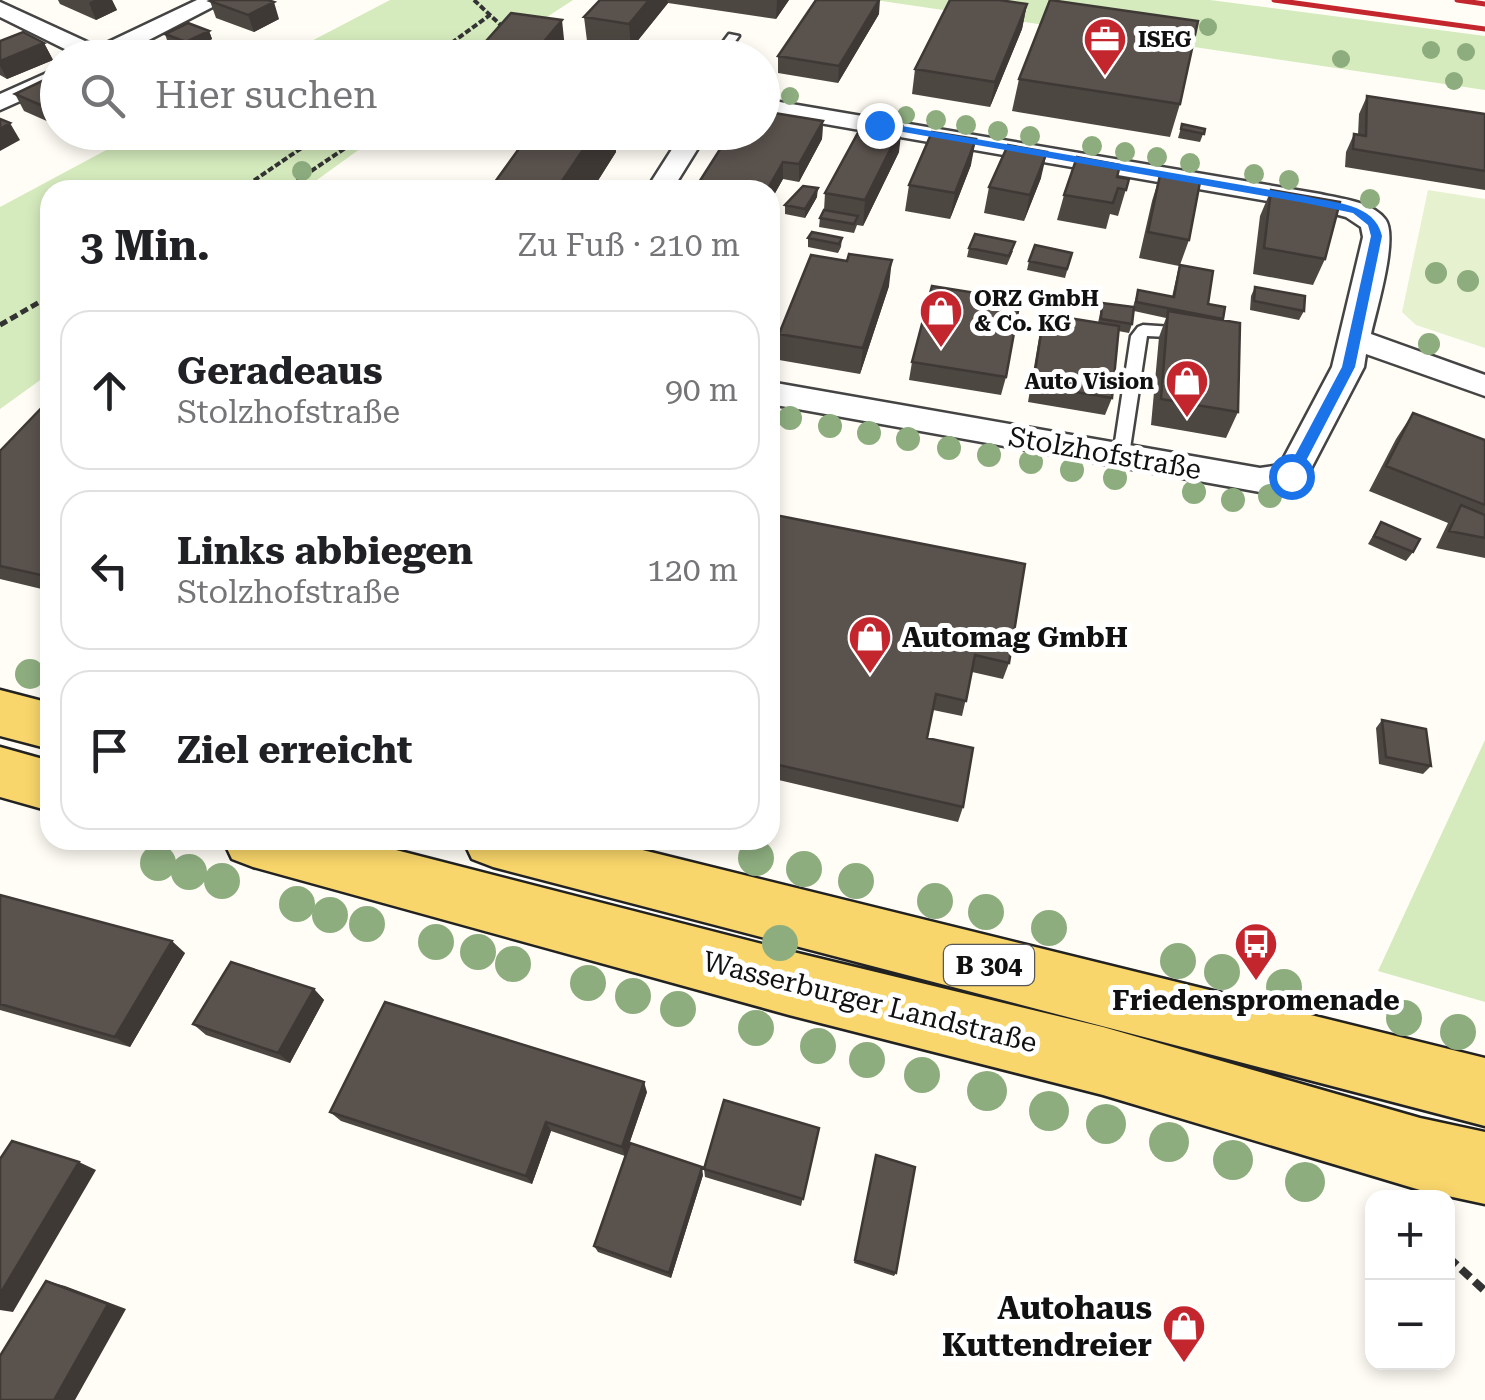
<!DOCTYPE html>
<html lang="de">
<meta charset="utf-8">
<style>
:root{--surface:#fff;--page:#f2f2f2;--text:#202124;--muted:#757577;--line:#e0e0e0}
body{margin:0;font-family:"Roboto Serif",serif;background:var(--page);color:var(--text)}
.controls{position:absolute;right:30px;bottom:30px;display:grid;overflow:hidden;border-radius:20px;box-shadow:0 5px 15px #0003}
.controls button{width:90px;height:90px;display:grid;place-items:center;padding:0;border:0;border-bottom:2px solid var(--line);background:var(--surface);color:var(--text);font:50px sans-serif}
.stop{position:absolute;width:30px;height:30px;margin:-22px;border:8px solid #1a73e8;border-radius:50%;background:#fff}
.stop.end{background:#1a73e8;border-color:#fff;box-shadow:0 2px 10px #0008}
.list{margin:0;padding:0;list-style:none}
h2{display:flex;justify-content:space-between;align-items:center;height:130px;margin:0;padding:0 40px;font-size:42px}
h2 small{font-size:32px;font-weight:400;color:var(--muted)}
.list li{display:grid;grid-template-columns:65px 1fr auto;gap:30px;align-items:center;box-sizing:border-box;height:160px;margin:0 20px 20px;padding:0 20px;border:2px solid var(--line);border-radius:30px}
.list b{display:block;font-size:38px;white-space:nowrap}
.list p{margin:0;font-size:32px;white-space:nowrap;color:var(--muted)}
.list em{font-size:32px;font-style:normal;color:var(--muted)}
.icon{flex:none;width:55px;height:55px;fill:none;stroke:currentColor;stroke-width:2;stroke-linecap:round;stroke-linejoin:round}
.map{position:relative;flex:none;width:1485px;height:1400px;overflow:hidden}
.search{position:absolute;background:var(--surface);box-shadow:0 5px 15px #0003;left:40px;top:40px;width:740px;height:110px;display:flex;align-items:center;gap:25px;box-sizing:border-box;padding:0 35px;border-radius:55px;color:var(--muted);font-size:38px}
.panel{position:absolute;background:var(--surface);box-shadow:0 5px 15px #0003;left:40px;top:180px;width:740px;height:670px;border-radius:30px}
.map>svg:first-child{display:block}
.green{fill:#d5ebbd}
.pitch{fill:#e6f2cf}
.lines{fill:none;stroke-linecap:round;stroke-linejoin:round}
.lane-casing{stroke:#444;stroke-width:5}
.street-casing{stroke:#444;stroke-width:5}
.primary-casing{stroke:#222;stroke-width:5}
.path-far2{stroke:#333;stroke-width:4;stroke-dasharray:6 2.5;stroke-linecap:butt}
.path-far1{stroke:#333;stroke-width:5;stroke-dasharray:8 4;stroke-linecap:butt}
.path{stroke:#333;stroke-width:8;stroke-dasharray:12 6;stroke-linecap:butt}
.lane{fill:#fff;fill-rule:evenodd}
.street{fill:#fff;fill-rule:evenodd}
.primary{fill:#f9d66b;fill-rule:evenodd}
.rail{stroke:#c4262e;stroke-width:5}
.tree{fill:#8dad7f}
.wall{fill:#4d4742}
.shaded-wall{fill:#3f3936}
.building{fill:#5a524d;stroke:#3f3936;stroke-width:2.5}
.route{fill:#1a73e8}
.labels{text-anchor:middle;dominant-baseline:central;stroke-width:10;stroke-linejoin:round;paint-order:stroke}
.far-poi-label{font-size:22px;font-weight:bold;fill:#111;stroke:#fff;text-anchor:start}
.shield{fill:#fff;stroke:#585858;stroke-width:2.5}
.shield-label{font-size:25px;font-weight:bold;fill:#111}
.street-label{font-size:28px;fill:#111;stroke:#fff}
.poi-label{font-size:28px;font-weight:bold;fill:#111;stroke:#fff;text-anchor:start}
.near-poi-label{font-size:32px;font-weight:bold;fill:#111;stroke:#fff;text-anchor:end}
</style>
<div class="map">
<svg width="1485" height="1400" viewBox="0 0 1485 1400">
<rect width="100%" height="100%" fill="#fffdf5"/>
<path class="green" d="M390,0h183l-87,57 -207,1z
M875,0h335l275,36v54z
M138,133h244l-79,57h-253v183l-50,36v-202z
M1485,740v262l-107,-31z"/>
<path class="pitch" d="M1428,190l57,9v149l-69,-23 -14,-13z"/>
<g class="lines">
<g class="lane-casing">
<path id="lane" d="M729,34l10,2 -16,22h-12z
M1143,325l45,3 8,5 -8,5 -41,-2 -18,119 -8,6 -8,-6 18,-119 7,-9z"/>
</g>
<g class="street-casing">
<path id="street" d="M197,0h29l-112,58h-31l-83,-41v-15l98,45z
M58,68v16l-58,26v-16z
M762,99l558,95c21,5 51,7 65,25 14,17 -9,92 -14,115l114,41v21l-119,-42 -2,13 -61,117 -43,8 -490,-88v-22l490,86 20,-3 52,-98 31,-130 -2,-10 -15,-10 -26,-7 -558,-97z
M683,132h25l-36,58h-26z"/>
</g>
<g class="primary-casing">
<path id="primary" d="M0,690l50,13v46l-50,-13z
M0,747l50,14v50l-50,-14z
M223,840h134l432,111 314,76 317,91 65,14v72l-65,-14 -317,-95 -314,-80 -536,-148 -21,-8z
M463,840h139l883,218v68l-992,-259 -21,-8z"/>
</g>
<path class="path-far2" d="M474,0l32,30
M558,52l35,6
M431,58l59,-43
M240,190l85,-58
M283,190l86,-58"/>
<path class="path-far1" d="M0,325l50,-29"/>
<path class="path" d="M1448,1257l37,34"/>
<use href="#lane" class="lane"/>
<use href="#street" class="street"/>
<use href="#primary" class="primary"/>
<path class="rail" d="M1274,0l211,29
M1457,0l28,4"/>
</g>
<g class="tree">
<circle cx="1208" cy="27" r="9"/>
<circle cx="1431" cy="50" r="9"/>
<circle cx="1466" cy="52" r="9"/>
<circle cx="1341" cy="59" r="9"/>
<circle cx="1454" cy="81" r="9"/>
<circle cx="790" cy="96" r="9"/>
<circle cx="906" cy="115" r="9"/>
<circle cx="936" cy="120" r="10"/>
<circle cx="966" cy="125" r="10"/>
<circle cx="998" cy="131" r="10"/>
<circle cx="1030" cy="136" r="10"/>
<circle cx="1092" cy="146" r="10"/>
<circle cx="1125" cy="152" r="10"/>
<circle cx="1157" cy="157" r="10"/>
<circle cx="1190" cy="163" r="10"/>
<circle cx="302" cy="171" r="10"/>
<circle cx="1254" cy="174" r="10"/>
<circle cx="1289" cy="180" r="10"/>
<circle cx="1370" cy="199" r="10"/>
<circle cx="1436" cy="273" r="11"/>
<circle cx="1468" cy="281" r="11"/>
<circle cx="1429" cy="344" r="11"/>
<circle cx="790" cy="418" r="12"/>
<circle cx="830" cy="426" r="12"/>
<circle cx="869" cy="433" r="12"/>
<circle cx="908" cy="439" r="12"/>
<circle cx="949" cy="448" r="12"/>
<circle cx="989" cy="455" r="12"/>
<circle cx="1031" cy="462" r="12"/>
<circle cx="1072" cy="470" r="12"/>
<circle cx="1115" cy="478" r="12"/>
<circle cx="1194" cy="492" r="12"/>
<circle cx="1270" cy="496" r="12"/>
<circle cx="1233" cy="500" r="12"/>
<circle cx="30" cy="674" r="15"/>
<circle cx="756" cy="858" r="18"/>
<circle cx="158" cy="863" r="18"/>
<circle cx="804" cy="869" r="18"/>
<circle cx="189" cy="872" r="18"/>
<circle cx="222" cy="881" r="18"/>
<circle cx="856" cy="881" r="18"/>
<circle cx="935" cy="901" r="18"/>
<circle cx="297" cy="904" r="18"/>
<circle cx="986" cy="912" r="18"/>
<circle cx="330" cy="915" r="18"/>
<circle cx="367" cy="924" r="18"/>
<circle cx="1049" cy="928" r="18"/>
<circle cx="436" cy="942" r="18"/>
<circle cx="780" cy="943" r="18"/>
<circle cx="478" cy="952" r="18"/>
<circle cx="1178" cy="961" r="18"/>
<circle cx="513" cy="964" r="18"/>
<circle cx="1222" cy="972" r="18"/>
<circle cx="588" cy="983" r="18"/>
<circle cx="1284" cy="987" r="18"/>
<circle cx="633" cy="996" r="18"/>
<circle cx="678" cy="1009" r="18"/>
<circle cx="1404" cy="1018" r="18"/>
<circle cx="756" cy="1028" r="18"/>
<circle cx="1458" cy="1032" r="18"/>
<circle cx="818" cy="1046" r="18"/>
<circle cx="867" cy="1060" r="18"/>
<circle cx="922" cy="1075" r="18"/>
<circle cx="987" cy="1091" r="20"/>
<circle cx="1049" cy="1111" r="20"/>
<circle cx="1106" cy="1124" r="20"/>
<circle cx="1169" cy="1142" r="20"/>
<circle cx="1233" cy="1160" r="20"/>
<circle cx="1305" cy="1182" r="20"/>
</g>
<path class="wall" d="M58,0h54l5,10 -21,10 -36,-16z
M600,0h189l-13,19 -108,-16 -37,46 -44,-8 -3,-24z
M210,1l69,18 -25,13 -38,-14z
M1027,4l-5,25 -32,78 -78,-13 3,-25z
M879,14l-41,69 -60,-10v-17z
M209,31l3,8 -23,12 -21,-8 -3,-9z
M0,41l44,2 9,17 -46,19 -7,-4z
M1019,79l161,25 -10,33 -158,-26z
M58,84v42l-34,-15 -9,-17z
M1367,96l118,18v76l-140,-23 1,-15 8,-18 4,1 1,-21z
M823,121l-1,18 -23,43 -16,-3 -13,23v-12h-76z
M1182,124l23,5 -5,13 -22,-4z
M531,132h83l2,20 -24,38h-99l-1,-4z
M899,152l-36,74 -6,-1 -3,8 -35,-6 1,-9 4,-8 1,-17z
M971,165l-21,54 -45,-8 4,-26z
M1160,175l29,65 -9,25 28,39 15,16 15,92 -12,26 -75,-13 8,-88 7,-19 -32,-7 -2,13 -3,9 -11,-2 -6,67 -7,17 -77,-13 12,-70 4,-18 54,9 4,-20 31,4 5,-17 34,7 7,-31 -40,-8 13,-57z
M1117,177l12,2 -11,37 -8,-2 -4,15 -49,-9 7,-25z
M1041,178l-17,43 -40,-8 5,-26z
M1271,190l54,69 -12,26 -60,-11 7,-58z
M817,197l-12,21 -20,-4v-9z
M808,238h34l-1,9 -3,6 -30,-6z
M969,248l44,3 -6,14 -40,-8z
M1072,253l-7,25 -38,-8 2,-9z
M889,286l-29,88 -81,-14v-26z
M1255,287l49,24 -5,9 -49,-10 1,-14z
M912,362l94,15 -5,18 -92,-15z
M50,399v192l-50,-12v-128z
M1413,413l72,27v118l-49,-10 12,-25 -79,-32 27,-52z
M770,514l239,149 -6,16 -31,-7 -10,44 -29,-6 -6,28 36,69 -5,15 -188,-44z
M1381,522l32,30 -7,9 -38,-17z
M1382,720l49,46 -8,8 -44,-10 -3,-36z
M0,895l185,58 -55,94 -130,-37z
M314,989l10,11 -34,63 -84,-28 -13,-11z
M647,1092l-22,64 -74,-25 -19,53 -191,-63 -11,-9z
M819,1128l-18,78 -96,-29 -1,-8z
M876,1155l20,118 -2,3 -40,-13z
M703,1175l-32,103 -73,-26 -4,-6z"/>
<path class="shaded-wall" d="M94,0h18l5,10 -21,10 -7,-17z
M649,0h18l1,3 -37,46 -2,-25z
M777,0h12l-13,19z
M879,0h1l-1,14 -41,69 1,-17z
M274,2l5,17 -25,13 -6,-17z
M1027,4l-5,25 -32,78 5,-25z
M562,20l4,38h-36z
M209,31l3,8 -23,12 -3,-9z
M44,43l9,17 -46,19 -7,-13v-5z
M823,121l-1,18 -23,43v-18z
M10,123l10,17 -20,11v-22z
M902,126l-3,26 -36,74 2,-26z
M595,132h19l2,20 -24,38h-36z
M976,139l-5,26 -21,54 5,-26z
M1047,152l-6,26 -17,43 6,-26z
M783,162v17l-13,23v-12h-3z
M818,188l-1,9 -12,21v-9z
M892,260l-3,26 -29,88 3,-26z
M172,941l13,12 -55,94 -15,-10z
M314,989l10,11 -34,63 -12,-10z
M644,1082l3,10 -22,64 -3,-9z
M546,1122l5,9 -19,53 -6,-8z
M79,1162l17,8 -83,142 -13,-2v-16z
M702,1167l1,8 -32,103 -2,-5z
M46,1281l19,5 61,23 -51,91h-21z"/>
<path class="building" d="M213,0h55l6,2 -26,13 -38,-14z
M600,0h49l-20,24 -45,-7z
M816,0h63l-40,66 -61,-10z
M950,0h49l28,4 -32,78 -80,-13z
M1050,0l148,21 -18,83 -161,-25z
M511,13l51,7 -32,38h-59z
M188,23l21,8 -23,11 -21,-8z
M23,32l21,11 -44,18v-20z
M123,52l15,6h-26z
M46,79l12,5v23l-6,3 -37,-16z
M1367,96l118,18v57l-132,-22 1,-15 12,2z
M762,111l61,10 -24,43 -16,-2 -16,28h-73l37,-58h31z
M0,119l10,4 -10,6z
M865,120l37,6 -37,74 -40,-7z
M1182,124l23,5 -1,5 -23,-5z
M531,132h64l-39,58h-35l-29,-4z
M932,132l44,7 -21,54 -46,-8z
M1008,145l39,7 -17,43 -41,-8z
M1077,157l43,8 -3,12 12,2 -3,11 -8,-2 -5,15 -49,-8z
M1160,175l40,7 -11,58 -41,-8z
M803,186l15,2 -13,21 -20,-4z
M1271,190l69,12 -15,57 -61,-11z
M824,210l34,6 -4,8 -34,-6z
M812,232l30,6 -3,6 -31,-6z
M975,234l40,8 -6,14 -40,-8z
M1035,245l37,8 -5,16 -38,-8z
M849,254l43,6 -29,88 -84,-14 32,-79 36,6z
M1180,265l33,6 -5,33 17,3 -2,12 -87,-17 2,-12 36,7z
M932,286l88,14 -14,77 -94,-15z
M1255,287l50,9 -1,15 -50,-10z
M1102,303l32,4 -2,17 -31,-5z
M1168,311l72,12 -2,89 -77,-13z
M1044,314l75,12 -7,72 -79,-13z
M50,399v178l-50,-11v-115z
M1413,413l72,27v65l-99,-39z
M1461,505l24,10v23l-36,-7z
M770,514l255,50 -16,99 -34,-8 -9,46 -30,-7 -9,44 46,10 -10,59 -193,-44z
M1381,522l39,17 -7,13 -39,-16z
M1382,720l44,9 5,37 -45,-9z
M0,895l172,46 -57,96 -115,-33z
M231,962l83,27 -36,64 -85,-29z
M385,1002l259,80 -22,65 -76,-25 -20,54 -196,-64z
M724,1100l95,28 -16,71 -99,-30z
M12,1141l67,21 -79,132v-135z
M630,1143l72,24 -33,106 -75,-27z
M876,1155l39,12 -19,106 -41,-13z
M46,1281l62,23 -54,96h-54v-44z"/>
<path class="route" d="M879,122l426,74c28,7 70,7 77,40l-27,131 -59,113 -12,-4 58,-109 29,-131 -3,-11 -15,-12 -48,-10 -430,-76z"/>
<defs>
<g id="office-pin" transform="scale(2.25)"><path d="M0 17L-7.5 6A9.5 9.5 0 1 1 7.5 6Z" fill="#c4262e" stroke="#fff"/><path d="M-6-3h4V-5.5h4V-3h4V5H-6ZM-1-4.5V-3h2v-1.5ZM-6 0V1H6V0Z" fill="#fff"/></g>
<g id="shop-pin" transform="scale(2.25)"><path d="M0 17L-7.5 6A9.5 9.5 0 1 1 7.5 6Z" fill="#c4262e" stroke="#fff"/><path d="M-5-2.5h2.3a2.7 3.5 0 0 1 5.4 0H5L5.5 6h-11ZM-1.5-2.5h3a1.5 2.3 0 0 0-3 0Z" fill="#fff"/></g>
<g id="bus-pin" transform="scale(2.25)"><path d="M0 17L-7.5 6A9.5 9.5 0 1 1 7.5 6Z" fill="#c4262e" stroke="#fff"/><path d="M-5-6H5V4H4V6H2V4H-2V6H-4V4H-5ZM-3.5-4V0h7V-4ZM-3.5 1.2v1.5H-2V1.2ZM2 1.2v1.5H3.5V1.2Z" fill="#fff"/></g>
</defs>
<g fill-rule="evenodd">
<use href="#office-pin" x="1105" y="39"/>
<use href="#shop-pin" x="941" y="311"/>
<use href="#shop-pin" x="1187" y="381"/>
<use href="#shop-pin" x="870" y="637"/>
<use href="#bus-pin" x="1256" y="944"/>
<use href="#shop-pin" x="1184" y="1326"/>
</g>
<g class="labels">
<g class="far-poi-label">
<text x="1138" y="39">ISEG</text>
<text x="974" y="298">ORZ GmbH<tspan x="974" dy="25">&amp; Co. KG</tspan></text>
<text x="1154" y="381" text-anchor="end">Auto Vision</text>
</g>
<rect class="shield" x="944" y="945" width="90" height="40" rx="8"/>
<g class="shield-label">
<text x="989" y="965">B 304</text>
</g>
<g class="street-label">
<text transform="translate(1105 453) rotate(10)">Stolzhofstraße</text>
<text transform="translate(870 1002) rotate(14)">Wasserburger Landstraße</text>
</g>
<g class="poi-label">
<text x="902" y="637">Automag GmbH</text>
<text x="1256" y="1000" text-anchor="middle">Friedenspromenade</text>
</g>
<g class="near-poi-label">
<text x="1152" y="1308">Autohaus<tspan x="1152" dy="37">Kuttendreier</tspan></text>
</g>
</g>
</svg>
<div class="controls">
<button>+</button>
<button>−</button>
</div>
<div class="stop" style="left:1291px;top:476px"></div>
<div class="stop end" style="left:879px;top:125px"></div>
<div class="search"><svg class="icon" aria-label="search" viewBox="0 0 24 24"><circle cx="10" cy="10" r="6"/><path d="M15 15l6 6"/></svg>Hier suchen</div>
<section class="panel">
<h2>3 Min.<small>Zu Fuß · 210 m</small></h2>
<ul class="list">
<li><svg class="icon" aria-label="ahead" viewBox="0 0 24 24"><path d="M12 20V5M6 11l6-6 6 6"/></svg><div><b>Geradeaus</b><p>Stolzhofstraße</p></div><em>90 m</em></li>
<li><svg class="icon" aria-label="left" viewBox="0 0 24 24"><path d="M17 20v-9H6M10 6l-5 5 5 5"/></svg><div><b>Links abbiegen</b><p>Stolzhofstraße</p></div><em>120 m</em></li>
<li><svg class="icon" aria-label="arrive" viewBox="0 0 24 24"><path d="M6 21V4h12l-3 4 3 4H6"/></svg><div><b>Ziel erreicht</b></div></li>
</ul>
</section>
</div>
